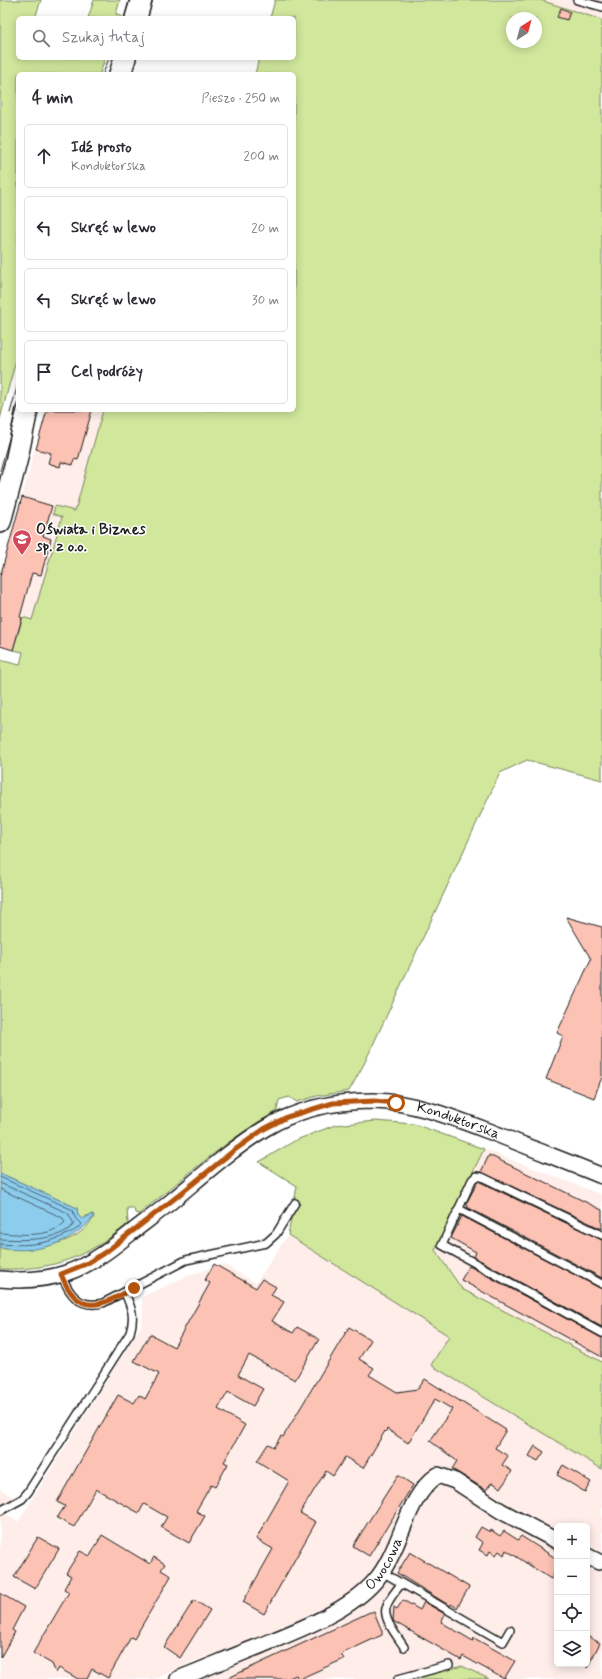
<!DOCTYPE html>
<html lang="pl">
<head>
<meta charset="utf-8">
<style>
  :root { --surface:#fff; --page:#f7f7f7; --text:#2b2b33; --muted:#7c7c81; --line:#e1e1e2 }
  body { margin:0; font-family:Mynerve,sans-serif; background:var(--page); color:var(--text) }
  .controls { position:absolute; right:12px; bottom:12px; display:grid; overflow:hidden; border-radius:6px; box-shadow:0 2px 10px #0003 }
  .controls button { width:36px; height:36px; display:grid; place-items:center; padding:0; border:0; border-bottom:1px solid var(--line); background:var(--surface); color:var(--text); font:20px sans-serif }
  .compass { position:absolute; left:506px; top:12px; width:36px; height:36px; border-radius:50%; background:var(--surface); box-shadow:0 2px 10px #0003; rotate:36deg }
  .stop { position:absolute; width:12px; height:12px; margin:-9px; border:3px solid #b45309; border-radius:50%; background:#fff }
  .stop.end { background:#b45309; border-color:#fff; box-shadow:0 1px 4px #0008 }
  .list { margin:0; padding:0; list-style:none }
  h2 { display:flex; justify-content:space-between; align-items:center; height:52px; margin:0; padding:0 16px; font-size:17px }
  h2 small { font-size:13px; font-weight:400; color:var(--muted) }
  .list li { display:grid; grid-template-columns:26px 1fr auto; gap:12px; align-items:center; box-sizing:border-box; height:64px; margin:0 8px 8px; padding:0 8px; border:1px solid var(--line); border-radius:6px }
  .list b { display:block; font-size:15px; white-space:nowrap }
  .list p { margin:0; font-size:13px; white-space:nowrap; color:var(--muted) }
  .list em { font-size:13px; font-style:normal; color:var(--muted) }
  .icon { flex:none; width:22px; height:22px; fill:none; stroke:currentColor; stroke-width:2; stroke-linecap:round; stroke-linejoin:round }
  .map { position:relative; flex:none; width:602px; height:1679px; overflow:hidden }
  .search { position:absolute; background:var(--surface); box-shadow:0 2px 10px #0003; left:16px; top:16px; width:280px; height:44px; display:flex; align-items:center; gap:10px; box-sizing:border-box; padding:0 14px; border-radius:6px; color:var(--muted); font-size:15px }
  .panel { position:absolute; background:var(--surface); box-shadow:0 2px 10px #0003; left:16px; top:72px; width:280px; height:340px; border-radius:6px }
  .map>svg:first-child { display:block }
  .built { fill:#feede8; fill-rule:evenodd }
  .green { fill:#d0e79c; stroke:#76825c; fill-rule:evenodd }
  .water { fill:#8ccced; stroke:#5f8699 }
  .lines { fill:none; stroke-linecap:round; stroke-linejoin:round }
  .shore { stroke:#496270; stroke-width:1 }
  .building { fill:#fcc2b4; stroke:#1c1c1c }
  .service-casing { stroke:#1c1c1c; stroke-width:10 }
  .minor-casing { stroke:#1c1c1c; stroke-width:18 }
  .secondary-casing { stroke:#1c1c1c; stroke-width:24 }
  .service { stroke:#fff; stroke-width:7 }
  .minor { stroke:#fff; stroke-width:15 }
  .secondary { stroke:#fff; stroke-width:21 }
  .tram { stroke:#1c1c1c; stroke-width:1 }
  .route { stroke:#b45309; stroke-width:5 }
  .labels { text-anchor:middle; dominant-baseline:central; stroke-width:3; stroke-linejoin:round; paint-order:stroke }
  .poi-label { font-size:15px; font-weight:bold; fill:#1c1c1c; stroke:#fff; text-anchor:start }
  .street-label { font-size:15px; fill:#1c1c1c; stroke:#fff }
</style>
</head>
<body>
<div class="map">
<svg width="602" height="1679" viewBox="0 0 602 1679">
  <rect width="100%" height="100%" fill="#fff"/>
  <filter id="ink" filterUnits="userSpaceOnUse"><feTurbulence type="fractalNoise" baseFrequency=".025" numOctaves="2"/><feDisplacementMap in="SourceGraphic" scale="8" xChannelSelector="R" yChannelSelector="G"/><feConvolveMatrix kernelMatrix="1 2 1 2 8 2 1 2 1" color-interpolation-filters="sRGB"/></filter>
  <g filter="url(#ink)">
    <path class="built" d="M 540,0 L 602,0 L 602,20 L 587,16 Z
      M 46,410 L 103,410 L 75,511 L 55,506 L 62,516 L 32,620 L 0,611 L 0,575 Z
      M 484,1149 L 602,1195 L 602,1362 L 462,1289 L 435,1250 Z
      M 288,1235 L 450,1336 L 431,1365 L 602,1469 L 602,1679 L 489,1679 L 462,1666 L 414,1679 L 165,1679 L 214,1652 L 155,1679 L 0,1679 L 0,1489 L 15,1499 L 6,1514 L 18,1522 L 141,1326 L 143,1314 L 142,1297 L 187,1276 L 223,1264 L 256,1283 ZM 557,1526 L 587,1526 L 587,1664 L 557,1664 Z"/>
    <path class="green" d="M 0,0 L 41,0 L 35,18 L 18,18 L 18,58 L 105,58 L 100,74 L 18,74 L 18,353 L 0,419 Z
      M 94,0 L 120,0 L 116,14 L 122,16 L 122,18 L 88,18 Z
      M 275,0 L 540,0 L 602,20 L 602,780 L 527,760 L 500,773 L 364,1064 L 349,1091 L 317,1096 L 297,1102 L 289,1097 L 279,1100 L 277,1111 C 227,1139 184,1178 139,1214 L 135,1213 L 134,1208 L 127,1208 L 128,1224 C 87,1257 53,1271 0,1269 L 0,1248 L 8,1249 C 40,1246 75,1248 94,1217 L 93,1214 L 86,1216 L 82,1219 L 78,1215 L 77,1208 L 0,1173 L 0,660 L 20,665 L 23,652 L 13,650 L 23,617 L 32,620 L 62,517 L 53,514 L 55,506 L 75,511 L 103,410 L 294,410 L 294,74 L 255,74 L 259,58 L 294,58 L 294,18 L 270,18 ZM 512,18 L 536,18 L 536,42 L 512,42 Z
      M 375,1121 L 414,1124 L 484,1149 L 435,1250 L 462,1289 L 602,1362 L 602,1469 L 431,1365 L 449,1336 L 288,1235 L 297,1186 L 259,1162 L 296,1140 L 335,1125 Z
      M 462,1666 L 489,1679 L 414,1679 Z"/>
    <path class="water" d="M 0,1173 L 77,1208 L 78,1215 L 82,1219 L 93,1214 L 93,1218 C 68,1245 37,1254 0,1248 Z"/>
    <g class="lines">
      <path class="shore" d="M 0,1177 L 73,1210 L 75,1218 L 81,1224 C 79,1228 74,1231 69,1233 C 47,1245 25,1246 0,1244
        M 0,1183 L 68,1213 L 74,1224 C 60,1242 20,1240 0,1239
        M 0,1189 L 63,1218 L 65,1222 C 50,1239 19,1234 0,1233"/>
    </g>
    <path class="building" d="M 561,8 L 570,12 L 567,20 L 557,17 Z
      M 47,410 L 92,410 L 78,460 L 74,459 L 73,465 L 61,462 L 60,467 L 48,463 L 51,453 L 36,449 Z
      M 22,497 L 52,506 L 43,536 L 51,539 L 41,575 L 32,573 L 20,617 L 22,618 L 13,650 L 0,646 L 0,577 Z
      M 566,917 L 602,927 L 602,1077 L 594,1098 L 546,1079 L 563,1036 L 557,1033 L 591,959 Z
      M 489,1155 L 602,1210 L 602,1229 L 481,1172 Z
      M 478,1181 L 602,1240 L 602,1278 L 467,1207 L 468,1205 L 466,1204 Z
      M 462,1216 L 602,1289 L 602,1327 L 474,1257 L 476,1252 L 451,1238 Z
      M 214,1264 L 256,1288 L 262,1279 L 276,1287 L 271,1295 L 284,1302 L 272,1321 L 293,1333 L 297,1327 L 319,1339 L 295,1380 L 249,1355 L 238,1375 L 263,1389 L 253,1406 L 228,1392 L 218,1409 L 245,1425 L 224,1462 L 228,1464 L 215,1487 L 211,1485 L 196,1511 L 205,1516 L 189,1543 L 161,1527 L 167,1517 L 144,1504 L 139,1513 L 96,1489 L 74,1527 L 57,1518 L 65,1506 L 57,1502 L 118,1395 L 134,1403 L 139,1395 L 145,1399 L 159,1374 L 134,1361 L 150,1334 L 174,1347 L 210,1283 L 205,1280 Z
      M 469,1266 L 602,1338 L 602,1357 L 461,1280 Z
      M 349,1327 L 371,1340 L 359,1359 L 374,1368 L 369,1375 L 397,1392 L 418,1389 L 425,1379 L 506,1430 L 495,1448 L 508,1456 L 502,1465 L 512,1471 L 501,1488 L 492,1482 L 486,1490 L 452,1469 L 457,1461 L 430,1441 L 452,1409 L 435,1399 L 408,1443 L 387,1429 L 386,1432 L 385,1431 L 363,1468 L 345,1457 L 333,1476 L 326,1471 L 300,1513 L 316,1522 L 264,1614 L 243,1602 L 273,1549 L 256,1539 L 289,1481 L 257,1461 L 268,1444 L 274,1447 L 281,1436 L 283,1437 Z
      M 535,1446 L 544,1452 L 538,1461 L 529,1456 Z
      M 563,1465 L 591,1482 L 585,1492 L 557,1475 Z
      M 398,1475 L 413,1485 L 369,1556 L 353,1546 Z
      M 481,1527 L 490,1532 L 491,1530 L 500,1536 L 504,1531 L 518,1540 L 521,1536 L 557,1559 L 557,1569 L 551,1579 L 506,1550 L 504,1555 L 499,1551 L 496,1555 L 490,1551 L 488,1555 L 479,1550 L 483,1543 L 475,1537 Z
      M 102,1535 L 150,1564 L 154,1557 L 165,1564 L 161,1570 L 171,1576 L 134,1639 L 131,1637 L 108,1678 L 92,1669 L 87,1679 L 78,1679 L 59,1668 L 56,1673 L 52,1664 L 33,1653 L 69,1592 L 64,1589 L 71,1576 L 66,1573 L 80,1551 L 90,1556 Z
      M 38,1537 L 59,1549 L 35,1589 L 14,1577 Z
      M 410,1552 L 469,1587 L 457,1608 L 451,1604 L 450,1606 L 397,1573 Z
      M 0,1593 L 24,1607 L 12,1630 L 15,1632 L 0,1658 Z
      M 194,1600 L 210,1610 L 180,1658 L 164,1647 Z
      M 403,1600 L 420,1610 L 424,1602 L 445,1614 L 441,1622 L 473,1641 L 474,1638 L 515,1661 L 504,1679 L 463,1656 L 461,1660 L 393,1621 L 394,1607 L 397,1609 Z
      M 370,1612 L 374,1612 L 382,1631 L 382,1635 L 341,1654 L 344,1659 L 308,1675 L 300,1679 L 298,1679 L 296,1675 L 287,1679 L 226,1679 Z
      M 587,1636 L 600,1643 L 587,1668 Z"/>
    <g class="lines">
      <defs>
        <path id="service" d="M 577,0 L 602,7
          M 459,1209 L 602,1284
          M 602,1235 L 482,1177 L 476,1176 L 472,1180 L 442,1245 L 602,1333
          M 61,1274 C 69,1294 79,1309 103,1303 L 186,1260 L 266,1243 L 276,1234 L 295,1203
          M 0,1511 L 22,1499 L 28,1492 L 130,1333 C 135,1316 132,1309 125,1293
          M 382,1572 L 503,1642 L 510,1630
          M 401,1584 C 396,1591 388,1599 386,1608 C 383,1620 398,1637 404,1647
          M 398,1679 L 449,1665"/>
        <g id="minor">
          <path id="s1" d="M 0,1279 C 22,1281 45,1280 66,1273 C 91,1265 112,1248 132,1232 C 146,1221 160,1211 174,1199 C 203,1175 232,1149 264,1129 C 297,1109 335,1101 373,1101 C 417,1102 459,1120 499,1135 C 533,1149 568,1162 602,1176"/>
          <path d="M 587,1556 L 599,1562"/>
          <path id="s2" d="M 178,1679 C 206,1668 234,1656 262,1645 C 299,1630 349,1611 375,1581 C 402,1550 405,1497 438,1475 L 455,1481 L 501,1511 L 557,1541"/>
        </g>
        <path id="secondary" d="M 136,18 L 141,0
          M 120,74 L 125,58
          M 0,522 L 16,462 L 27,410"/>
      </defs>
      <use href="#service" class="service-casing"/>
      <use href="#minor" class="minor-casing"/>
      <use href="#secondary" class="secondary-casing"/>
      <use href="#service" class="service"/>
      <use href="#minor" class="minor"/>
      <use href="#secondary" class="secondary"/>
      <path class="tram" d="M 124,18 L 130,0
        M 103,74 L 109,58
        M 10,413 L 18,384
        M 0,471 L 18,406"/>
    </g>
  </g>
  <g class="lines" filter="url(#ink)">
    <path class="route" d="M 134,1288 C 101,1306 78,1318 61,1274 L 86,1264 L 107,1251 L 174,1199 L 232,1152 L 264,1129 L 287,1117 L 333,1103 L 374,1101 L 396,1103"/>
  </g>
  <defs>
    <symbol id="university-pin" viewBox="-11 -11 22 30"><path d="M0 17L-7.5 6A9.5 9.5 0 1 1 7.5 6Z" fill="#d1495b" stroke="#fff"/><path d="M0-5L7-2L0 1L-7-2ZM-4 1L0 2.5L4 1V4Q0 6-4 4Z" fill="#fff"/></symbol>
  </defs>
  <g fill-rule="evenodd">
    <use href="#university-pin" x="11" y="528" width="22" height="30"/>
  </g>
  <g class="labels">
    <g class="poi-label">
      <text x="36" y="530">Oświata i Biznes<tspan x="36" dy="17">sp. z o.o.</tspan></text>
    </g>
    <g class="street-label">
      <text stroke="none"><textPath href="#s1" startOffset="514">Konduktorska</textPath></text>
      <text stroke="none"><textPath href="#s2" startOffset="241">Owocowa</textPath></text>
    </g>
  </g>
</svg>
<div class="controls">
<button>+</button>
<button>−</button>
<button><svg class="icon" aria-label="locate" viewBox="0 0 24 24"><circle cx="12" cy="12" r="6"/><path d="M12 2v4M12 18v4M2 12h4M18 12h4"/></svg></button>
<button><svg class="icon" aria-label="layers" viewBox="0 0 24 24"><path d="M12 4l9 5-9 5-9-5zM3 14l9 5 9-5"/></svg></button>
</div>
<svg class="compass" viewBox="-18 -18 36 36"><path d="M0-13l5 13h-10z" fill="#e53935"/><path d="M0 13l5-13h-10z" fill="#7c7c81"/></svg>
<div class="stop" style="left:396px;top:1103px"></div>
<div class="stop end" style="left:134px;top:1288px"></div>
<div class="search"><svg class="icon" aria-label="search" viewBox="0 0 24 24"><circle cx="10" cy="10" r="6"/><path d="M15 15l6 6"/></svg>Szukaj tutaj</div>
<section class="panel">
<h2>4 min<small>Pieszo · 250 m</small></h2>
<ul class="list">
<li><svg class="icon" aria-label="ahead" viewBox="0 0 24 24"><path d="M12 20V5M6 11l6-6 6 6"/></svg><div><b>Idź prosto</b><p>Konduktorska</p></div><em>200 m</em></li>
<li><svg class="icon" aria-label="left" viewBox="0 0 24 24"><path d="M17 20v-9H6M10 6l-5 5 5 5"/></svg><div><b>Skręć w lewo</b></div><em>20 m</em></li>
<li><svg class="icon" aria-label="left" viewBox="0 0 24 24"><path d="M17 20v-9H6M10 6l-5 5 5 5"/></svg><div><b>Skręć w lewo</b></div><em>30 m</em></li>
<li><svg class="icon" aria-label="arrive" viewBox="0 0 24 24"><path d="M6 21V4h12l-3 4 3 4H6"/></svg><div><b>Cel podróży</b></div></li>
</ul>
</section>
</div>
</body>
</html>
